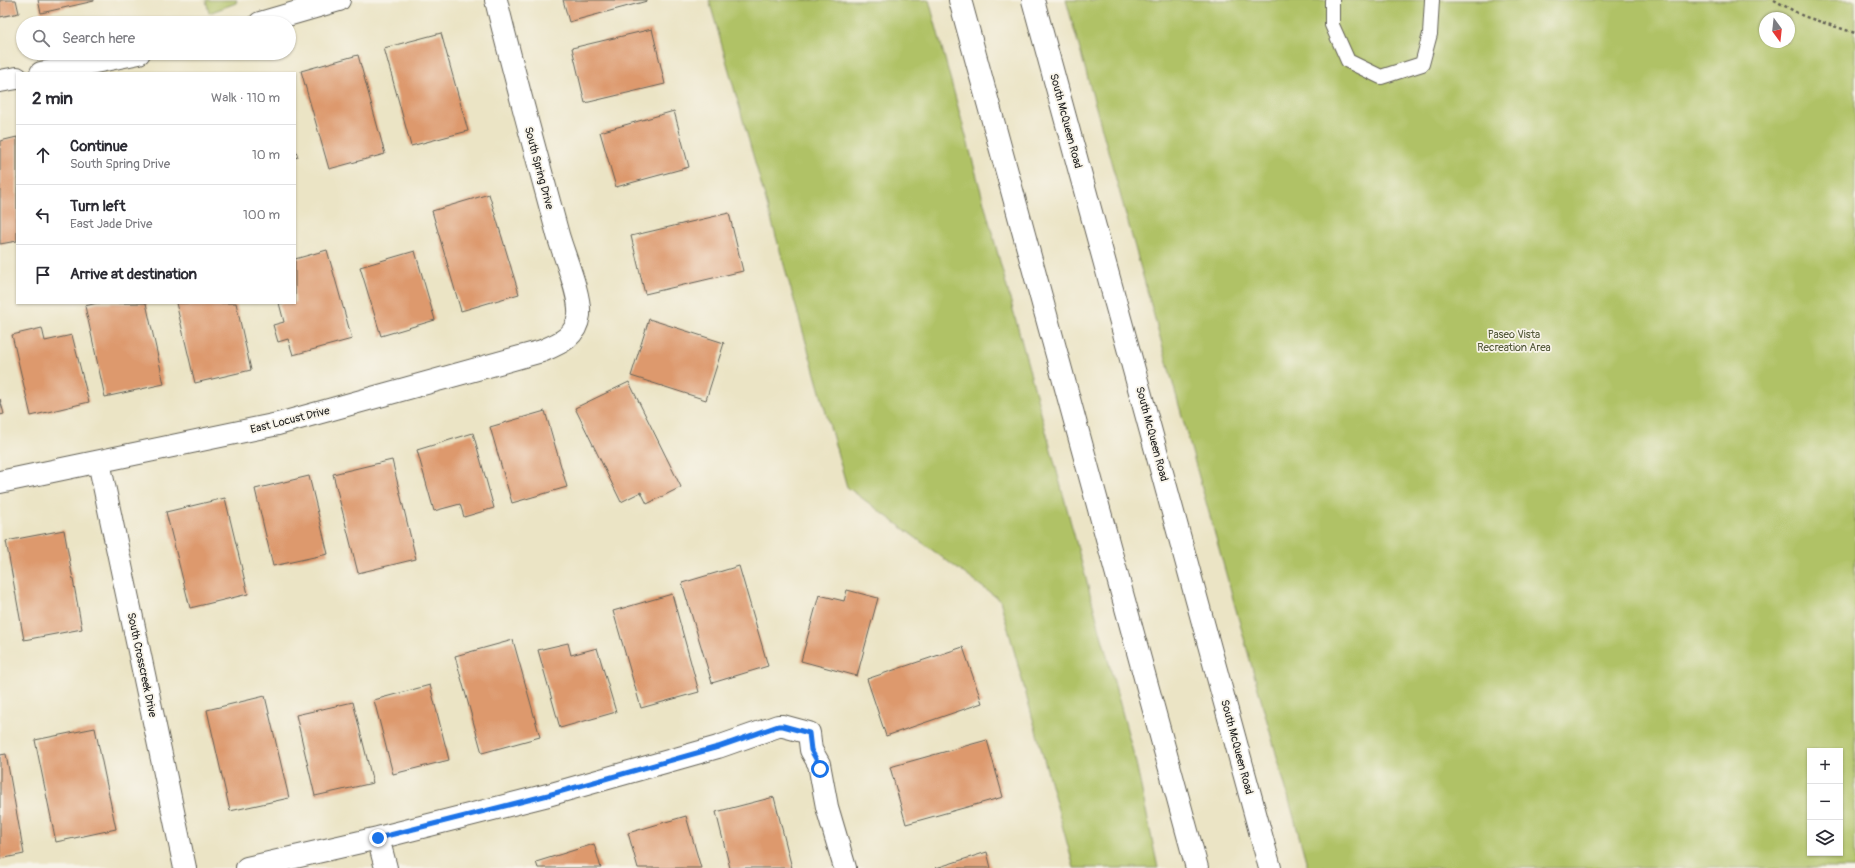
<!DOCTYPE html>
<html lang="en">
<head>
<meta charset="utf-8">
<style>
  :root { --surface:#fff; --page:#f2f2f3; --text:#2b2b33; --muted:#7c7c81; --line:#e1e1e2 }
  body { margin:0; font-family:Pangolin,sans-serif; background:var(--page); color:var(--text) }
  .controls { position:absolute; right:12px; bottom:12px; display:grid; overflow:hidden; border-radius:0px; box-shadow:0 1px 3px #0004 }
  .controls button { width:36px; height:36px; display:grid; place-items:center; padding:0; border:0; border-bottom:1px solid var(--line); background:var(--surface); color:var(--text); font:20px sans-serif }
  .compass { position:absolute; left:1759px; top:12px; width:36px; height:36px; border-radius:50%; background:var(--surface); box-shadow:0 1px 3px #0004; rotate:165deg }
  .stop { position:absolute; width:12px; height:12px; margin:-9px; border:3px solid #1a73e8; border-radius:50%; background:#fff }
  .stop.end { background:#1a73e8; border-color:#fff; box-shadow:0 1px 4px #0008 }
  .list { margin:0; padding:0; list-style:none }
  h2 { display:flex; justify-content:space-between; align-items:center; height:52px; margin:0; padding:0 16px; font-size:17px }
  h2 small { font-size:13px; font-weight:400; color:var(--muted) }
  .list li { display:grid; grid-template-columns:26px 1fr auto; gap:12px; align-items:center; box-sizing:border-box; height:60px; padding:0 16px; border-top:1px solid var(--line) }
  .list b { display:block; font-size:15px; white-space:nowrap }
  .list p { margin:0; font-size:13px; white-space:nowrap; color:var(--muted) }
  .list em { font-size:13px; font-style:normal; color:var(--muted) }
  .icon { flex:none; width:22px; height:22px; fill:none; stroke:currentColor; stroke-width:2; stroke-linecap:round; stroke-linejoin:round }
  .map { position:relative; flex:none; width:1855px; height:868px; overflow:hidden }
  .search { position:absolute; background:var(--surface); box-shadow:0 1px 3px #0004; left:16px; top:16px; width:280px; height:44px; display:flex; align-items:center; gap:10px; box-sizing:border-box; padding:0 14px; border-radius:22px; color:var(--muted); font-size:15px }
  .panel { position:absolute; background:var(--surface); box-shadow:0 1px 3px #0004; left:16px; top:72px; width:280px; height:232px; border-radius:0px }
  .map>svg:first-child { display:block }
  .green { fill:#b0c266; stroke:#666f41; fill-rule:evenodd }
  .building { fill:#dd996d }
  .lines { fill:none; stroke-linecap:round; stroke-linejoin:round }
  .service-casing { stroke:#646257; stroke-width:16 }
  .minor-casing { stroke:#646257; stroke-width:24 }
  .secondary-casing { stroke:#646257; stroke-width:24 }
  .path { stroke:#646257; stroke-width:2.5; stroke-dasharray:3 3; stroke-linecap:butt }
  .service { stroke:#fff; stroke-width:14 }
  .minor { stroke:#fff; stroke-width:22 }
  .secondary { stroke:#fff; stroke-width:22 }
  .route { stroke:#1a73e8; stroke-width:5 }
  .labels { text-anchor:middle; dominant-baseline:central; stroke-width:3.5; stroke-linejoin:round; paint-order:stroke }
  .street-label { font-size:11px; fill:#1c1c1c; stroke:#f7f3e8 }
  .park-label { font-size:11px; fill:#505636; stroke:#f7f3e8 }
</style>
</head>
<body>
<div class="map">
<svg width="1855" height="868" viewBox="0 0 1855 868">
  <rect width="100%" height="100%" fill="#f7f3e8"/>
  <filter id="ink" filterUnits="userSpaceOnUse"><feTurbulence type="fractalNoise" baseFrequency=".025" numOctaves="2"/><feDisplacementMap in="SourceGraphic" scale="8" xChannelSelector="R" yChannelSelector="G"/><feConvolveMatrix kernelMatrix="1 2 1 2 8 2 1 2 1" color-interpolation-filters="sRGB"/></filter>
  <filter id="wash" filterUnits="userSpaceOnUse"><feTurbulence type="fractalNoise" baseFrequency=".012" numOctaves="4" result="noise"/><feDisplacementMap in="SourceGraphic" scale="16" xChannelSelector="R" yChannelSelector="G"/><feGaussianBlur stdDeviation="0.9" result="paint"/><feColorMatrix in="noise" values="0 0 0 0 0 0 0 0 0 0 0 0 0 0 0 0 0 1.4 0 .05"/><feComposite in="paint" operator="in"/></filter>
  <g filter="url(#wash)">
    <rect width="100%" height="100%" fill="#ebe4c5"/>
    <path class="green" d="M 206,0 L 237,0 L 236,3 L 209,13 Z
      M 709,0 L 929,0 L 1136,763 L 1158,868 L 1074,868 L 1000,600 L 847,487 Z
      M 1066,0 L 1855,0 L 1855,868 L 1308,868 ZM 1765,18 L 1789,18 L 1789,42 L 1765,42 ZM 1810,751 L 1840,751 L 1840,853 L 1810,853 Z"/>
    <g id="blocks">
      <path class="building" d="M 0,0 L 16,0 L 19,13 L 0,17 Z
        M 38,0 L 94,0 L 94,1 L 41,13 Z
        M 563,0 L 647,0 L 647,1 L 569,22 Z
        M 652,29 L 665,84 L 585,103 L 572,48 Z
        M 441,33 L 468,131 L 411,146 L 384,48 Z
        M 358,55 L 385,154 L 329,169 L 301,71 Z
        M 674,111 L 689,167 L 616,187 L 600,132 Z
        M 17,137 L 17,241 L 0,244 L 0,141 Z
        M 295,148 L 298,157 L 295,158 Z
        M 489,194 L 519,294 L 461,311 L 432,211 Z
        M 729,213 L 743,271 L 645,294 L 631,236 Z
        M 327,250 L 352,339 L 293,355 L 288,339 L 278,342 L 273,325 L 284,322 L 279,303 L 295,303 L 295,259 Z
        M 415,251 L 435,320 L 381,336 L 360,267 Z
        M 97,303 L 146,303 L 164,384 L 105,397 L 85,306 Z
        M 176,303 L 236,303 L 251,370 L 195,383 Z
        M 649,319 L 724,343 L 706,400 L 631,376 Z
        M 42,328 L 45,341 L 72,335 L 89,402 L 31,416 L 12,335 Z
        M 629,382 L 681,487 L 647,504 L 641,492 L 621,502 L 575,408 Z
        M 0,399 L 4,414 L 0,415 Z
        M 545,411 L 567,487 L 512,503 L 490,427 Z
        M 473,433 L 494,508 L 464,517 L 460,504 L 434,511 L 417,450 Z
        M 392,460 L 416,559 L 358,573 L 333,474 Z
        M 309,476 L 328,554 L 273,566 L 255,489 Z
        M 225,498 L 248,594 L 190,608 L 166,512 Z
        M 64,530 L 82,629 L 24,640 L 6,541 Z
        M 739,566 L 768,666 L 712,683 L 682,583 Z
        M 847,590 L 878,598 L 857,676 L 801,661 L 819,595 L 844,601 Z
        M 672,594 L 699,692 L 641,708 L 613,611 Z
        M 513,640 L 540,737 L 482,753 L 455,656 Z
        M 568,643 L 571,655 L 597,648 L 616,712 L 560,728 L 538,650 Z
        M 963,647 L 982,703 L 886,736 L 867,679 Z
        M 430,685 L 449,760 L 393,774 L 374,700 Z
        M 265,696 L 289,798 L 230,811 L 207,710 Z
        M 353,702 L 373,783 L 315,796 L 296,715 Z
        M 95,728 L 116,829 L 56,842 L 35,740 Z
        M 987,740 L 1003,797 L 906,824 L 890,767 Z
        M 6,754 L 24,854 L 0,859 L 0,755 Z
        M 774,797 L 792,868 L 730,868 L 716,812 Z
        M 686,816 L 701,868 L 638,868 L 628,833 Z
        M 594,844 L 601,868 L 538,868 L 536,862 Z
        M 987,852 L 991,868 L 936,868 Z"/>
    </g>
  </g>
  <g filter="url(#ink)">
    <use href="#blocks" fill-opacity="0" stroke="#646257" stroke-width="1"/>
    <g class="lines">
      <defs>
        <path id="service" d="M 1332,0 L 1332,25 L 1348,61 L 1381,77 L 1422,64 L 1430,34 L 1432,0"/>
        <path id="minor" d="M 260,23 L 339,0
          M 41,73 L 139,53
          M 0,81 L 17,78
          M 99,462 L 185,868
          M 0,482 L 278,424 L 542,351 C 561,343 576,337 579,315 C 581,295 564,256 558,235 C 537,157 515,79 496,0
          M 378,838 L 386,868
          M 247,868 L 378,838 L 548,795 L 718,747 L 778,726 L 783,726 L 809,733 L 811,750 L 819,764 L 827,807 L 845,868"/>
        <path id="secondary" d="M 960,0 L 1197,868
          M 1033,0 L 1270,868"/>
      </defs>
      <use href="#service" class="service-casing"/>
      <use href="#minor" class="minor-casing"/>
      <use href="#secondary" class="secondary-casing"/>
      <path class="path" d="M 1774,0 L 1803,16 L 1855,33"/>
      <use href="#service" class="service"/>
      <use href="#minor" class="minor"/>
      <use href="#secondary" class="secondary"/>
    </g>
  </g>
  <g class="lines" filter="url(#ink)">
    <path class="route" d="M 378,838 L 548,795 L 718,747 L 778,726 L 783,726 L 809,733 L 811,750 L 816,759 L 820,769"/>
  </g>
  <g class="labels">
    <g class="street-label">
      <text transform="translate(1066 121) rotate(75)">South McQueen Road</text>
      <text transform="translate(539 168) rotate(75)">South Spring Drive</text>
      <text transform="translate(290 420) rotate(-14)">East Locust Drive</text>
      <text transform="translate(1152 434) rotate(75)">South McQueen Road</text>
      <text transform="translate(142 665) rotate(78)">South Crosscreek Drive</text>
      <text transform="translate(1237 747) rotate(75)">South McQueen Road</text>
    </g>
    <g class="park-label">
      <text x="1514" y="334">Paseo Vista<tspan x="1514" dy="13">Recreation Area</tspan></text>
    </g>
  </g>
</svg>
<div class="controls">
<button>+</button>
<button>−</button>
<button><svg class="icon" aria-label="layers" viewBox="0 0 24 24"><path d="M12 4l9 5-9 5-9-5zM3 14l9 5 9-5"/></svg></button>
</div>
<svg class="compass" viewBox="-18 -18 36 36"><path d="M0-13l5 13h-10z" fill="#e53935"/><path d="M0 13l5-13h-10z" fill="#7c7c81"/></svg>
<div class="stop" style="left:820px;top:769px"></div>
<div class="stop end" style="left:378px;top:838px"></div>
<div class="search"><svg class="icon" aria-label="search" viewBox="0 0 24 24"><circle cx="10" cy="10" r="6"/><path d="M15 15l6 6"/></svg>Search here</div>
<section class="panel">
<h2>2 min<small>Walk · 110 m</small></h2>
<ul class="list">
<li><svg class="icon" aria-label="ahead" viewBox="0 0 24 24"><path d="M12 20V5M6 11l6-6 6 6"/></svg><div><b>Continue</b><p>South Spring Drive</p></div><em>10 m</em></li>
<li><svg class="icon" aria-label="left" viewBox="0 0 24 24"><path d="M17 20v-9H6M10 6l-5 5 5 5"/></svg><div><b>Turn left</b><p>East Jade Drive</p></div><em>100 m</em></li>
<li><svg class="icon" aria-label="arrive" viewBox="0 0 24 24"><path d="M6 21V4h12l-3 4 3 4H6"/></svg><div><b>Arrive at destination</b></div></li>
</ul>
</section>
</div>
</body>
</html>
